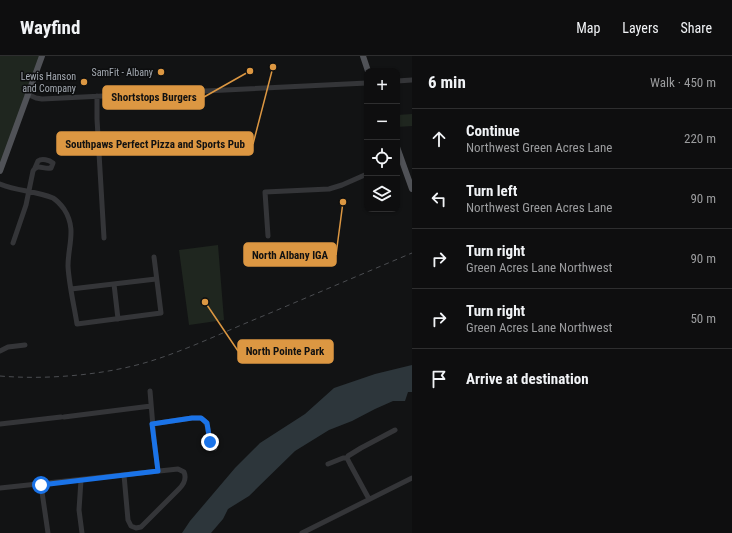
<!DOCTYPE html>
<html lang="en">
<head>
<meta charset="utf-8">
<style>
  :root { --surface:#0e0e0f; --page:#1c1c1d; --text:#f1f3f6; --muted:#9b9c9e; --line:#2e2e2f }
  body { margin:0; font-family:"Roboto Condensed",sans-serif; background:var(--page); color:var(--text) }
  .controls { position:absolute; right:12px; top:12px; display:grid; overflow:hidden; border-radius:8px; box-shadow:0 1px 3px #0004 }
  .controls button { width:36px; height:36px; display:grid; place-items:center; padding:0; border:0; border-bottom:1px solid var(--line); background:var(--surface); color:var(--text); font:20px sans-serif }
  .stop { position:absolute; width:12px; height:12px; margin:-9px; border:3px solid #1a73e8; border-radius:50%; background:#fff }
  .stop.end { background:#1a73e8; border-color:#fff; box-shadow:0 1px 4px #0008 }
  .list { margin:0; padding:0; list-style:none }
  h2 { display:flex; justify-content:space-between; align-items:center; height:52px; margin:0; padding:0 16px; font-size:17px }
  h2 small { font-size:13px; font-weight:400; color:var(--muted) }
  .list li { display:grid; grid-template-columns:26px 1fr auto; gap:12px; align-items:center; box-sizing:border-box; height:60px; padding:0 16px; border-top:1px solid var(--line) }
  .list b { display:block; font-size:15px; white-space:nowrap }
  .list p { margin:0; font-size:13px; white-space:nowrap; color:var(--muted) }
  .list em { font-size:13px; font-style:normal; color:var(--muted) }
  .icon { flex:none; width:22px; height:22px; fill:none; stroke:currentColor; stroke-width:2; stroke-linecap:round; stroke-linejoin:round }
  .map { position:relative; flex:none; width:412px; height:477px; overflow:hidden }
  header { display:flex; align-items:center; gap:24px; box-sizing:border-box; height:56px; padding:0 20px; background:var(--surface); border-bottom:1px solid var(--line) }
  header strong { font-size:19px }
  nav { display:flex; gap:22px; margin-inline-start:auto; font-size:14px }
  main { display:flex }
  aside { flex:1; background:var(--surface) }
  .map>svg:first-child { display:block }
  .green { fill:#1f261f }
  .water { fill:#2d363b }
  .lines { fill:none; stroke-linecap:round; stroke-linejoin:round }
  .minor { stroke:#343538; stroke-width:5 }
  .major { stroke:#505257; stroke-width:6 }
  .rail { stroke:#4b4d51; stroke-width:1; stroke-dasharray:5 4; stroke-linecap:butt }
  .route { stroke:#1a73e8; stroke-width:5 }
  .poi-dot { fill:#dc9742; stroke:#0d0e0f; stroke-width:1.5 }
  .labels { text-anchor:middle; dominant-baseline:central; stroke-width:3; stroke-linejoin:round; paint-order:stroke }
  .poi-label { font-size:10px; fill:#a5abb3; stroke:#0d0e0f; text-anchor:end }
  .leader { fill:none; stroke:#dc9742; stroke-width:1.5 }
  .callout-dot { fill:#dc9742; stroke:#0d0e0f; stroke-width:1.5 }
  .callout { fill:#dc9742; stroke:#dc9742; stroke-width:1.5 }
  .callout-label { font-size:11px; text-anchor:middle; font-weight:bold; fill:#111 }
</style>
</head>
<body>
<header>
<strong>Wayfind</strong>
<nav><a>Map</a><a>Layers</a><a>Share</a></nav>
</header>
<main>
<div class="map">
<svg width="412" height="477" viewBox="0 0 412 477">
  <rect width="100%" height="100%" fill="#121314"/>
  <path class="green" d="M 0,0 L 42,0 L 0,115 Z
    M 412,58 L 412,70 L 397,71 L 397,59 Z
    M 218,189 L 224,264 L 189,269 L 179,194 Z"/>
  <path class="water" d="M 412,309 L 412,336 L 408,336 L 405,345 L 393,345 L 375,353 L 352,365 L 329,374 L 295,395 L 249,440 L 228,453 L 223,463 L 211,477 L 182,477 L 190,465 L 235,412 L 260,387 L 305,358 L 334,332 L 375,318 Z"/>
  <g class="lines">
    <path class="minor" d="M 397,25 L 412,24
      M 27,38 L 36,42 L 42,43 L 367,27
      M 97,40 L 97,63 L 104,182
      M 0,128 C 17,135 36,135 53,142 C 58,145 61,149 64,153 C 77,173 68,189 68,210 C 69,229 74,249 77,268 L 161,257 L 154,201
      M 268,180 L 265,136 L 329,133 L 342,129 L 367,118
      M 13,187 L 26,149 L 33,115 C 37,107 44,114 51,112 L 53,107 C 49,104 42,102 38,105 L 35,112
      M 114,228 L 118,263
      M 71,233 L 156,223
      M 0,295 L 8,291 L 25,289
      M 150,335 L 154,383 L 158,415
      M 64,361 L 151,350
      M 0,368 L 61,361
      M 152,368 L 192,362 L 201,362 C 212,368 205,383 215,392
      M 328,408 L 343,402 L 347,402
      M 81,424 L 79,454 L 82,477
      M 41,429 L 48,477
      M 0,432 L 178,413 L 184,416 C 187,423 184,428 179,433 L 141,471 L 136,472 L 131,470 L 128,464 L 124,419
      M 369,443 L 350,408 L 347,402 L 348,400 L 361,392 L 395,374
      M 302,477 L 412,422"/>
    <path class="major" d="M 363,0 L 368,15
      M 397,91 L 412,133
      M 0,115 L 42,0"/>
    <path class="rail" d="M 0,320 C 47,324 106,319 151,305 C 189,293 226,275 263,260 C 313,239 362,218 412,197"/>
  </g>
  <g class="lines">
    <path class="route" d="M 41,429 L 158,415 L 152,368 L 192,362 L 201,362 L 207,367 L 210,386"/>
  </g>
  <g class="poi-dot">
    <circle cx="161" cy="16" r="4"/>
    <circle cx="84" cy="26" r="4"/>
  </g>
  <g class="labels">
    <g class="poi-label">
      <text x="153" y="16">SamFit - Albany</text>
      <text x="76" y="20">Lewis Hanson<tspan x="76" dy="12">and Company</tspan></text>
    </g>
  </g>
  <path class="leader" d="M250 15L204 41M273 11L253 88M343 146L336 199M205 246L238 295"/>
  <g class="callout-dot">
    <circle cx="250" cy="15" r="4"/>
    <circle cx="273" cy="11" r="4"/>
    <circle cx="343" cy="146" r="4"/>
    <circle cx="205" cy="246" r="4"/>
  </g>
  <g class="callout">
    <rect x="103" y="30" width="101" height="23" rx="4"/>
    <rect x="57" y="76" width="196" height="23" rx="4"/>
    <rect x="244" y="187" width="92" height="23" rx="4"/>
    <rect x="238" y="284" width="95" height="23" rx="4"/>
  </g>
  <g class="callout-label">
    <text x="154" y="45">Shortstops Burgers</text>
    <text x="155" y="92">Southpaws Perfect Pizza and Sports Pub</text>
    <text x="290" y="203">North Albany IGA</text>
    <text x="285" y="299">North Pointe Park</text>
  </g>
</svg>
<div class="controls">
<button>+</button>
<button>−</button>
<button><svg class="icon" aria-label="locate" viewBox="0 0 24 24"><circle cx="12" cy="12" r="6"/><path d="M12 2v4M12 18v4M2 12h4M18 12h4"/></svg></button>
<button><svg class="icon" aria-label="layers" viewBox="0 0 24 24"><path d="M12 4l9 5-9 5-9-5zM3 14l9 5 9-5"/></svg></button>
</div>
<div class="stop" style="left:41px;top:429px"></div>
<div class="stop end" style="left:210px;top:386px"></div>
</div>
<aside>
<h2>6 min<small>Walk · 450 m</small></h2>
<ul class="list">
<li><svg class="icon" aria-label="ahead" viewBox="0 0 24 24"><path d="M12 20V5M6 11l6-6 6 6"/></svg><div><b>Continue</b><p>Northwest Green Acres Lane</p></div><em>220 m</em></li>
<li><svg class="icon" aria-label="left" viewBox="0 0 24 24"><path d="M17 20v-9H6M10 6l-5 5 5 5"/></svg><div><b>Turn left</b><p>Northwest Green Acres Lane</p></div><em>90 m</em></li>
<li><svg class="icon" aria-label="right" viewBox="0 0 24 24"><path d="M7 20v-9h11M14 6l5 5-5 5"/></svg><div><b>Turn right</b><p>Green Acres Lane Northwest</p></div><em>90 m</em></li>
<li><svg class="icon" aria-label="right" viewBox="0 0 24 24"><path d="M7 20v-9h11M14 6l5 5-5 5"/></svg><div><b>Turn right</b><p>Green Acres Lane Northwest</p></div><em>50 m</em></li>
<li><svg class="icon" aria-label="arrive" viewBox="0 0 24 24"><path d="M6 21V4h12l-3 4 3 4H6"/></svg><div><b>Arrive at destination</b></div></li>
</ul>
</aside>
</main>
</body>
</html>
